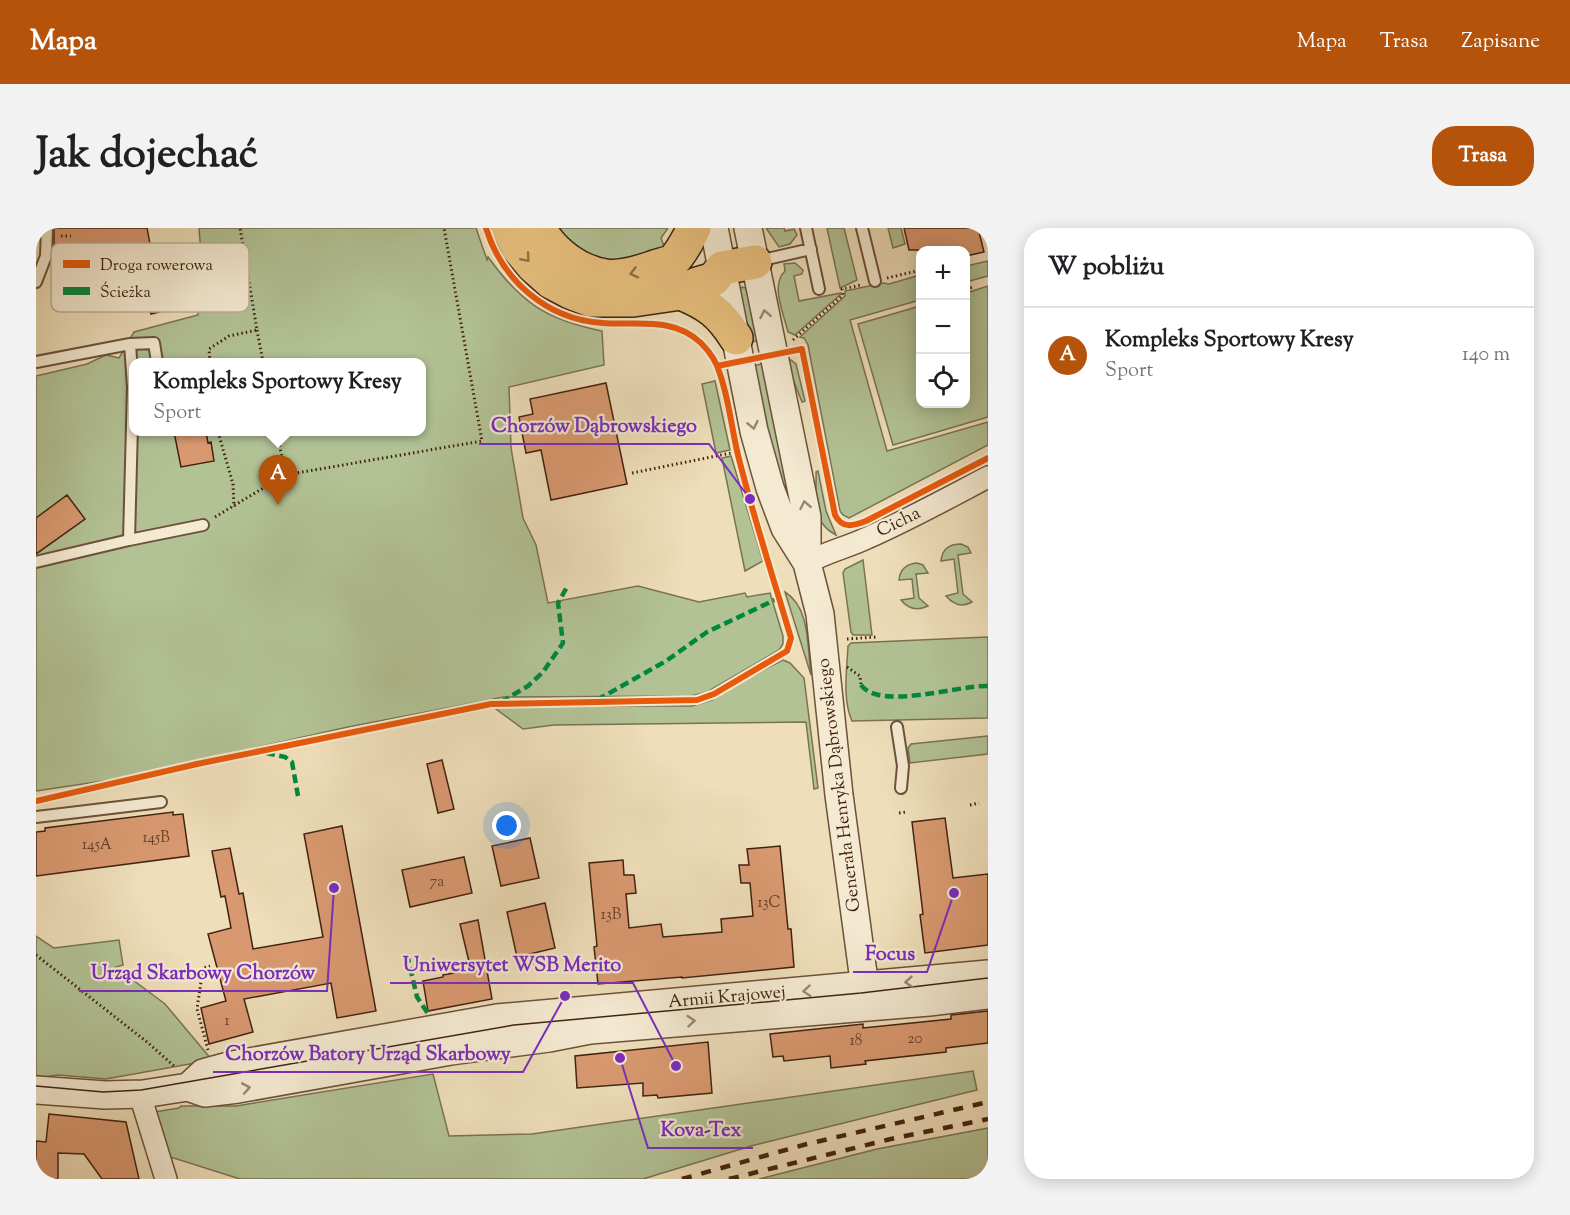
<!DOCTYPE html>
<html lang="pl">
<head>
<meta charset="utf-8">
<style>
  :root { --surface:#fff; --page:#f2f2f2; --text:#202124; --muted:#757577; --line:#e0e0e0; --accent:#b45309 }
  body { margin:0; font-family:"Sorts Mill Goudy",serif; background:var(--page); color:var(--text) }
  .controls { position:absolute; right:18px; top:18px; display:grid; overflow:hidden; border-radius:12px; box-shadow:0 3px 15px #0003 }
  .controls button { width:54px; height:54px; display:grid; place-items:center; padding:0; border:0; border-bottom:2px solid var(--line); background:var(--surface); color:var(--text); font:30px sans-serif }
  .you { position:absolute; left:471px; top:598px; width:21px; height:21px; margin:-15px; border:4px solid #fff; border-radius:50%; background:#1a73e8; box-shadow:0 0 0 9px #1a73e833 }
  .badge { display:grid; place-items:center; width:39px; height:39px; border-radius:50%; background:var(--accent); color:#fff; font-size:20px; font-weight:700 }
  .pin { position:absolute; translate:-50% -50px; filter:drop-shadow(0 2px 3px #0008) }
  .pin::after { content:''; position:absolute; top:32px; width:21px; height:18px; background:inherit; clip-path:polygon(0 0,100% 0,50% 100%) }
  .popup { position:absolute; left:93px; top:130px; width:297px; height:78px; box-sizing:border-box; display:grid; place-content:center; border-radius:12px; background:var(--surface); filter:drop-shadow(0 2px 4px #0005); font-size:20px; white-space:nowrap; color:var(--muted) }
  .popup b { font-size:22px; color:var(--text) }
  .popup::after { content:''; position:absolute; left:50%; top:100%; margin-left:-12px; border:12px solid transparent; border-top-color:var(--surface) }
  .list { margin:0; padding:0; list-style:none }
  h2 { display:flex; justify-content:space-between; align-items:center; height:78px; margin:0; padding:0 24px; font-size:26px }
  h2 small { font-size:20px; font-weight:400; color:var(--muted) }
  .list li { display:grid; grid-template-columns:39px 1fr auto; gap:18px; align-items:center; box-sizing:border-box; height:96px; padding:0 24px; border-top:2px solid var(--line) }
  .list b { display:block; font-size:22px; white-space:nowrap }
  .list p { margin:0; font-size:20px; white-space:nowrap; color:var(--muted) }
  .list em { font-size:20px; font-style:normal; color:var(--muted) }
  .icon { flex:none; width:33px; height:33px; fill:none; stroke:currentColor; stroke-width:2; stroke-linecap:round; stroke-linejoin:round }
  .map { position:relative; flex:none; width:952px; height:951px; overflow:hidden; border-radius:24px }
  header { display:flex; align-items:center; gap:36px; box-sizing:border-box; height:84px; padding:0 30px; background:var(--accent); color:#fff }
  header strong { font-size:28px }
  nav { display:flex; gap:33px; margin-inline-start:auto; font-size:21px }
  .intro { display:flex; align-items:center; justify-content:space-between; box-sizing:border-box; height:144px; padding:0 36px }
  h1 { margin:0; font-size:42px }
  .button { padding:15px 27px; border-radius:24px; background:var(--accent); color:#fff; font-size:21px; font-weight:700 }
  main { display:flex; gap:36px; padding:0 36px }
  aside { flex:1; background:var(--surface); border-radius:24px; box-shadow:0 3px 15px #0003 }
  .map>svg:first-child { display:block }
  .green { fill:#b2c295; stroke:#7a7253; stroke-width:1.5; fill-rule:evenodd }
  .building { fill:#d99970; stroke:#412211; stroke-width:1.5 }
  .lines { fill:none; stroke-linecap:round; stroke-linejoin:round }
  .service-casing { stroke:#6c513b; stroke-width:14 }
  .minor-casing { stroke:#6c513b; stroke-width:24 }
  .tertiary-casing { stroke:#6c513b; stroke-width:30 }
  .primary-casing { stroke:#412211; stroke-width:36 }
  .path { stroke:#412211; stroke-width:3; stroke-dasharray:1.5 3; stroke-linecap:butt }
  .service { stroke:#f4ead2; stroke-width:10 }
  .minor { stroke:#f4ead2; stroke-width:21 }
  .tertiary { stroke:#f4ead2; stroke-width:27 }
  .primary { stroke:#e7bf7c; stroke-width:33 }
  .tram { stroke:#412211; stroke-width:1.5 }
  .rail { stroke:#412211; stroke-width:4.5; stroke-dasharray:10 10; stroke-linecap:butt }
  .quiet { stroke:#00873e; stroke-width:4.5; stroke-dasharray:9 4.5; stroke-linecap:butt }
  .cycleway-casing { stroke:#f4ead2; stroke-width:10 }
  .cycleway { stroke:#e8590c; stroke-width:6 }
  .oneway { stroke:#947046 }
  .oneway2 { stroke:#9a8672 }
  .labels { text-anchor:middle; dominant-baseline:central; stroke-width:4.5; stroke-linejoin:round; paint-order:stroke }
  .number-label { font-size:15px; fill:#674029 }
  .street-label { font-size:18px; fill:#412211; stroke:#f4ead2 }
  .key { fill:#f4ead2; stroke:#beae98; stroke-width:1.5 }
  .key-label { font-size:16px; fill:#412211 }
  .leader { fill:none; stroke:#7b2cbf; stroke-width:2 }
  .callout-dot { fill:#7b2cbf; stroke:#f4ead2; stroke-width:2 }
  .callout-label { font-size:20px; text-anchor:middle; font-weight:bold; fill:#7b2cbf; stroke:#f4ead2; stroke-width:4.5; stroke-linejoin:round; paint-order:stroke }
</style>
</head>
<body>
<header>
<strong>Mapa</strong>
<nav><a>Mapa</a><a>Trasa</a><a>Zapisane</a></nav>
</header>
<div class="intro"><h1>Jak dojechać</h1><a class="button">Trasa</a></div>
<main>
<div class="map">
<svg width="952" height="951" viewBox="0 0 952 951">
  <rect width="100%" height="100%" fill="#eedeb9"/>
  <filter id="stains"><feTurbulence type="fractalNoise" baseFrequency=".00333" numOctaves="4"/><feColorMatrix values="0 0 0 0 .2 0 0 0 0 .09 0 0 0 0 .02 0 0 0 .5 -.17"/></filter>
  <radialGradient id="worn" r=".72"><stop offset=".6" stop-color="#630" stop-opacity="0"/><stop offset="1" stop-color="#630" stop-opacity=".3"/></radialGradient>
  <path class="green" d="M 163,0 L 440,0 L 451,32 L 452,29 C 485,75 511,92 566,103 L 568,137 L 473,159 L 475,220 L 487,290 L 500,317 L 512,375 L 602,358 L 663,374 L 709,365 L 711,369 L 734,365 L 747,408 L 747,416 L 743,422 L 671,464 L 655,468 L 468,469 L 312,499 L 80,551 L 0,563 L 0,148 L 51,136 L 70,127 L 83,130 L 98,104 L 162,87 L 162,81 L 169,79 ZM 98,134 L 386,134 L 386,204 L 98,204 Z
    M 512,0 L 632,0 L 625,10 L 630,23 L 565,40 Z
    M 730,0 L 748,0 L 749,3 L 758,1 L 761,7 L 754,16 L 743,19 Z
    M 791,0 L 808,0 L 821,52 L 804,60 Z
    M 852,0 L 865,0 L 869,16 L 857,20 Z
    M 952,33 L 952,48 L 930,54 L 930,38 Z
    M 759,35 L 767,42 L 766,46 L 758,48 L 763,73 L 805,65 L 805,66 L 759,107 L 752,104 C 748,86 734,57 749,43 L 748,36 Z
    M 884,47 L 884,72 L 814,92 L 851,223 L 952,194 L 952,217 L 813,290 L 807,287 L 804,283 L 772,117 L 768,110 L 764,109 L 809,68 L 809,63 L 847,55 L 853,56 Z
    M 952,58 L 952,189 L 857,217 L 822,96 L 884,78 L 885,176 L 930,176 L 930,65 Z
    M 706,59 L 712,61 L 725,112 L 711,115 L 703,62 Z
    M 749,131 L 755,132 L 760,136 L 769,173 L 766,174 Z
    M 730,135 L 761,296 L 734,221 L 716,138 Z
    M 679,153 L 694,222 L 680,225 L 666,156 Z
    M 695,228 L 727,333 L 709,343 L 686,230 Z
    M 782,243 L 790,283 L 800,307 C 774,294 781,269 780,244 Z
    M 925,316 L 932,319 L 935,325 L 922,327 L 927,366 L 936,374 C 926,380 917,376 910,368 L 922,365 L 918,331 L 905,333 C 906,321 914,316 925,316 Z
    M 827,332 L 836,407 L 817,407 L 815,404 L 807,345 L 809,341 Z
    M 881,335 L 887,337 L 892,345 L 880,346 L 883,370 L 892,378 C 881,383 872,381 865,372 L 878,370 L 876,351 L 863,352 C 864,341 870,336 881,335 Z
    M 749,364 C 775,380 771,420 775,447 Z
    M 952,409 L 952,490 L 816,493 C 806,470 811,442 812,418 L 815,415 Z
    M 747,432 L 754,435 L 768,450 L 782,560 L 778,561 L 770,494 L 518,497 L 487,501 L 460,481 L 473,478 L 656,478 L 676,472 L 700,456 Z
    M 952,508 L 952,526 L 874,535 L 872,520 L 875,516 Z
    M 0,708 L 18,720 L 83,712 L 87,737 L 80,739 L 81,747 L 89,746 L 129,776 L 176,832 L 70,851 L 22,847 L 8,849 L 0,847 Z
    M 937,843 L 941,862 L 715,918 L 607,951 L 204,951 L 131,928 L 118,884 L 143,880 L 145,878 L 200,878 L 397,846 L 413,908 L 496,906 Z
    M 952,900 L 952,951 L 723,951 L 841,921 Z"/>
  <path class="building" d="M 18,0 L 111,0 L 119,42 L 133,38 L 143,79 L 115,86 L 100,22 L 67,28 L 76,78 L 49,82 L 40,22 L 18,22 Z
    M 868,0 L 942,0 L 948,24 L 930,28 L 930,22 L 873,22 Z
    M 570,155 L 591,256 L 515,272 L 505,222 L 490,225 L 483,189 L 497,186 L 494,171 Z
    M 138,204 L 170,204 L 172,215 L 175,214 L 178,233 L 145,239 Z
    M 31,267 L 49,291 L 0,326 L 0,290 Z
    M 406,532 L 418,581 L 402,585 L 391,536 Z
    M 137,584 L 137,587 L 147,586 L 153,628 L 0,648 L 0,604 L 9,603 L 9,600 Z
    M 909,590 L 917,650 L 952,646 L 952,717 L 889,725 L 884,687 L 887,686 L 876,594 Z
    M 306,598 L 340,783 L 301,790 L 295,755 L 208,771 L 217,804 L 173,816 L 165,780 L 190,773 L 172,706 L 195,700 L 189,668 L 185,669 L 176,623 L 194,620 L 203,666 L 207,665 L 217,721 L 287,709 L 268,606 Z
    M 494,610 L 503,650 L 465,658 L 456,618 Z
    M 744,618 L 752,701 L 755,701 L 758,739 L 646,750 L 646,749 L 562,756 L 558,719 L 561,718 L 553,635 L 587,632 L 588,647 L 598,647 L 600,665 L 590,666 L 593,700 L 625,696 L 627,709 L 686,704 L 685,691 L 717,688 L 714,655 L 705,655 L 703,637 L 713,637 L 711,621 Z
    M 428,629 L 436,665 L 374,679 L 366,642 Z
    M 509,675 L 519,720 L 481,729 L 471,684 Z
    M 442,692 L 456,771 L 392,783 L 387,753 L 407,749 L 407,747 L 435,742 L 424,696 Z
    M 952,783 L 952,815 L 910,820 L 910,824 L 829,833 L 830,836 L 795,840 L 794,828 L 748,833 L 747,828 L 737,829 L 734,806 L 827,796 L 827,800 L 915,791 L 915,787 Z
    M 672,814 L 676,865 L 622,870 L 621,867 L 607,868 L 607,855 L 541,860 L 539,828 Z
    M 13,886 L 90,894 L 103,951 L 66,951 L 48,926 L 22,925 L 22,951 L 4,951 L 4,949 L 0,949 L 0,913 L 10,914 Z"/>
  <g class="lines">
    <defs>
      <path id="service" d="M 770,0 L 783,61
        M 826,0 L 839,53
        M 722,33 L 775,21
        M 0,54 L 10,28 L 11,0
        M 0,134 L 94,116 L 118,115 L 121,134
        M 93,312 L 167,297
        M 0,334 L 93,312 L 97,159 L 94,116
        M 861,499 L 867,538 L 865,560
        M 0,589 L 125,574"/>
      <path id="minor" d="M 771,335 C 792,323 810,320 831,310 C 872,292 912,270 952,249
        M 104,867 L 130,951"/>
      <path id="tertiary" d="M 678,0 L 718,203 L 734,260 L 749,300 L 771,335
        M 712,0 L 771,289 L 771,335 L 784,386 L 803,567 L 831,775
        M 152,859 L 167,845 L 196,837 L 461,790 L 952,746
        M 0,862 L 69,867 L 107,866 L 152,859 L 169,865 L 202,861 L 415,823 L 513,810 L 554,802 L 893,774 L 952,767"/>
      <path id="primary" d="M 472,0 L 482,20 L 497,38 L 515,54 L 534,64 L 555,72 L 597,72 L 645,65 L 661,56 L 678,51 L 686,40 L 719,34
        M 503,0 C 516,24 542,44 570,48 C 585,50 601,45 616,40 C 622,37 633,36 638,32 C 644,26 654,8 658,0
        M 645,65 C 672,76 684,85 700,110"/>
    </defs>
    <use href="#service" class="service-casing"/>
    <use href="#minor" class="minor-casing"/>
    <use href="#tertiary" class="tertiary-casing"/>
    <use href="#primary" class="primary-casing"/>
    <path class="path" d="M 25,8 L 35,8
      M 851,50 L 885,42
      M 930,61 L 938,59
      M 221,102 L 227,134
      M 757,112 L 807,67 L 806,61 L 825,57
      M 174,134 L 173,121 L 193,108 L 221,102 L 204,0
      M 182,204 L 197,256 L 198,279
      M 241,204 L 249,246
      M 596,245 L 700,224
      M 179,289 L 249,247 L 446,213 L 408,0
      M 811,411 L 840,409
      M 811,439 L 824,448 L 825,457
      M 934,577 L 943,575
      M 863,585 L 870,584
      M 0,727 L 111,814 L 139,839
      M 508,731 L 512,734
      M 498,738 L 501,733
      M 172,822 L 161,781 L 167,740 L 174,738"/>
    <use href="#service" class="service"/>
    <use href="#minor" class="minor"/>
    <use href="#tertiary" class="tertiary"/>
    <use href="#primary" class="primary"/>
    <path class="tram" d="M 0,858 L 67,864 L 105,862 L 478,797 L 825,765 L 952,750"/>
    <path class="rail" d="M 646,951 L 771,916 L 952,874
      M 693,951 L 859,910 L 952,891"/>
    <path class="quiet" d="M 825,457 C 844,483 922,457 952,458
      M 561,472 L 630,433 L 671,404 L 743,370
      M 465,474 L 492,458 L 507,444 L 527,415 L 522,375 L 531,359
      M 230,525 L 249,529 L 256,534 L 262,568
      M 371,726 L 381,769 L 393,787"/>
    <defs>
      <path id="cycleway" d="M 681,138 L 766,121 L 799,287 C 806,301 817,298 830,293 L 952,230
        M 0,573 L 161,536 L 455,476 L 661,472 L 678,466 L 751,423 L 755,410 C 738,352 719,294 704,235 C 696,206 694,175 684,146 C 681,135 674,124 665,115 C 637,88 601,98 566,95 C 510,91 466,52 450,0"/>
    </defs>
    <use href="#cycleway" class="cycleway-casing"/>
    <use href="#cycleway" class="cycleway"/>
  </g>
  <defs><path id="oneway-chevron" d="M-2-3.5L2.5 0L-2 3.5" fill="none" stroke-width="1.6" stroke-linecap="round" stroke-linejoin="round" transform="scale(1.5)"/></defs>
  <g class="oneway">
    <use href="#oneway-chevron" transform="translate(490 30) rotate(49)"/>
    <use href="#oneway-chevron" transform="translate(598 45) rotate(166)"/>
  </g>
  <g class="oneway2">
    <use href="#oneway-chevron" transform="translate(729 86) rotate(-101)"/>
    <use href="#oneway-chevron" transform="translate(717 197) rotate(78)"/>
    <use href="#oneway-chevron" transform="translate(769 277) rotate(-101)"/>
    <use href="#oneway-chevron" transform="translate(873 754) rotate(175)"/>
    <use href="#oneway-chevron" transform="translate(771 763) rotate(175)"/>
    <use href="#oneway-chevron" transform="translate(655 793) rotate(-5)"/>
    <use href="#oneway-chevron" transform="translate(210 860) rotate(-10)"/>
  </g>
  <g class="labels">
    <g class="number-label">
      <text x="120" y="610">145B</text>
      <text x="61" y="617">145A</text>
      <text x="401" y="654">7a</text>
      <text x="733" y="675">13C</text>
      <text x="575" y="687">13B</text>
      <text x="191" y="793">1</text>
      <text x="879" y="811">20</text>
      <text x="820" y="813">18</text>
    </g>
    <g class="street-label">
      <text transform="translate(863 295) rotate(-26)">Cicha</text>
      <text transform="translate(804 557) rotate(-97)">Generała Henryka Dąbrowskiego</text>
      <text transform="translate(691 770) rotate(-5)">Armii Krajowej</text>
    </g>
  </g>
  <rect x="15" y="15" width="198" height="69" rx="9" class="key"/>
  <rect x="27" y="32" width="27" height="8" fill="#e8590c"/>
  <rect x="27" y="59" width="27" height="8" fill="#00873e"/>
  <g class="key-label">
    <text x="64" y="42">Droga rowerowa</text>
    <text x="64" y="69">Ścieżka</text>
  </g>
  <path class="leader" d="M714 271L673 216H443M918 665L891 744H817M640 838L597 755H354M298 660L291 763H43M529 768L487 844H177M584 830L612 920H717"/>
  <g class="callout-dot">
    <circle cx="714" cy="271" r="6"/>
    <circle cx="918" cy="665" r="6"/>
    <circle cx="640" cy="838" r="6"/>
    <circle cx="298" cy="660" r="6"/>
    <circle cx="529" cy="768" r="6"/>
    <circle cx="584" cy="830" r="6"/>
  </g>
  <g class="callout-label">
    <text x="558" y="204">Chorzów Dąbrowskiego</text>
    <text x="854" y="732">Focus</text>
    <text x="476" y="743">Uniwersytet WSB Merito</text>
    <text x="167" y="751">Urząd Skarbowy Chorzów</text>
    <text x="332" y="832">Chorzów Batory Urząd Skarbowy</text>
    <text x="665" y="908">Kova-Tex</text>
  </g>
  <rect width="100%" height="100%" filter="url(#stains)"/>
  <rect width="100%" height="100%" fill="url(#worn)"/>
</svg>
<div class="controls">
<button>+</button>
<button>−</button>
<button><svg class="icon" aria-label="locate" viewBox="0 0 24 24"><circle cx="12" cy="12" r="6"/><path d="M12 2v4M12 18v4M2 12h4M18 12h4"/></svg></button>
</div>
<div class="you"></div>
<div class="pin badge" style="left:242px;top:277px">A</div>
<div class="popup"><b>Kompleks Sportowy Kresy</b>Sport</div>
</div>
<aside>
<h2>W pobliżu<small></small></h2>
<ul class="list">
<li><span class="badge">A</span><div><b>Kompleks Sportowy Kresy</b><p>Sport</p></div><em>140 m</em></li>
</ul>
</aside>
</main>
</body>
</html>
